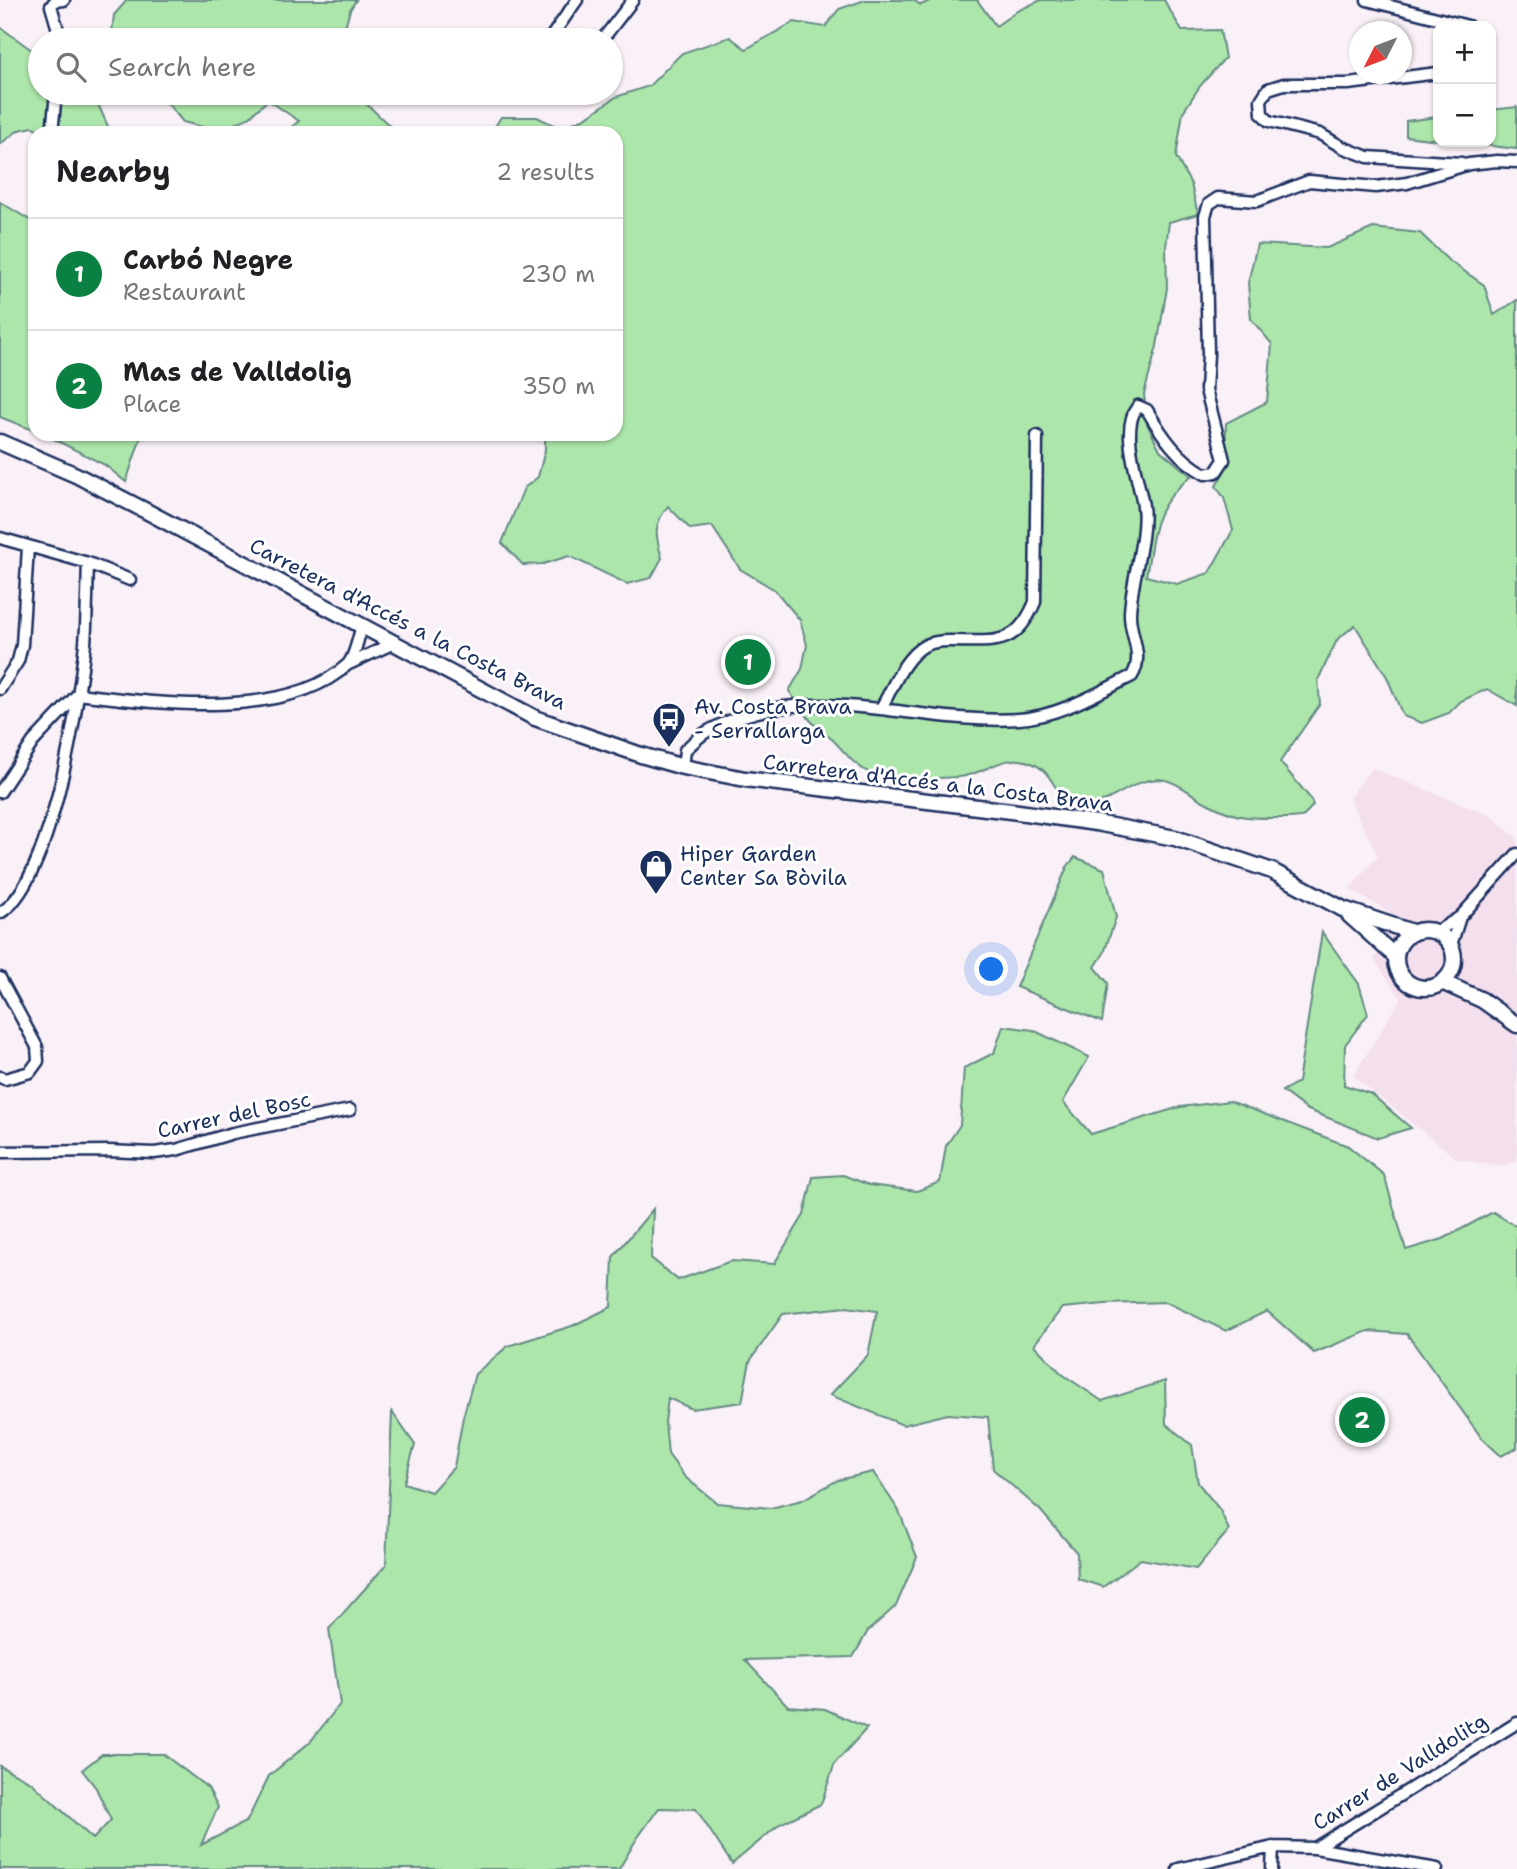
<!DOCTYPE html>
<html lang="en">
<head>
<meta charset="utf-8">
<style>
  :root { --surface:#fff; --page:#f6f6f6; --text:#202124; --muted:#757577; --line:#e0e0e0; --accent:#0b8043 }
  body { margin:0; font-family:"Shantell Sans",sans-serif; background:var(--page); color:var(--text) }
  .controls { position:absolute; right:21px; top:21px; display:grid; overflow:hidden; border-radius:14px; box-shadow:0 2px 5px #0004 }
  .controls button { width:63px; height:63px; display:grid; place-items:center; padding:0; border:0; border-bottom:2px solid var(--line); background:var(--surface); color:var(--text); font:35px sans-serif }
  .compass { position:absolute; left:1349px; top:21px; width:63px; height:63px; border-radius:50%; background:var(--surface); box-shadow:0 2px 5px #0004; rotate:228deg }
  .you { position:absolute; left:992px; top:970px; width:24px; height:24px; margin:-18px; border:5px solid #fff; border-radius:50%; background:#1a73e8; box-shadow:0 0 0 10px #1a73e833 }
  .badge { display:grid; place-items:center; width:46px; height:46px; border-radius:50%; background:var(--accent); color:#fff; font-size:23px; font-weight:700 }
  .pin { position:absolute; translate:-50% -50%; border:4px solid #fff; box-shadow:0 2px 7px #0006 }
  .list { margin:0; padding:0; list-style:none }
  h2 { display:flex; justify-content:space-between; align-items:center; height:91px; margin:0; padding:0 28px; font-size:30px }
  h2 small { font-size:23px; font-weight:400; color:var(--muted) }
  .list li { display:grid; grid-template-columns:46px 1fr auto; gap:21px; align-items:center; box-sizing:border-box; height:112px; padding:0 28px; border-top:2px solid var(--line) }
  .list b { display:block; font-size:26px; white-space:nowrap }
  .list p { margin:0; font-size:23px; white-space:nowrap; color:var(--muted) }
  .list em { font-size:23px; font-style:normal; color:var(--muted) }
  .icon { flex:none; width:38px; height:38px; fill:none; stroke:currentColor; stroke-width:2; stroke-linecap:round; stroke-linejoin:round }
  .map { position:relative; flex:none; width:1517px; height:1869px; overflow:hidden }
  .search { position:absolute; background:var(--surface); box-shadow:0 2px 5px #0004; left:28px; top:28px; width:595px; height:77px; display:flex; align-items:center; gap:18px; box-sizing:border-box; padding:0 24px; border-radius:38px; color:var(--muted); font-size:26px }
  .panel { position:absolute; background:var(--surface); box-shadow:0 2px 5px #0004; left:28px; top:126px; width:595px; height:315px; border-radius:21px }
  .map>svg:first-child { display:block }
  .built { fill:#f4dfed }
  .green { fill:#ade6aa; stroke:#648a84; stroke-width:2 }
  .lines { fill:none; stroke-linecap:round; stroke-linejoin:round }
  .minor-casing { stroke:#1b2f5e; stroke-width:15 }
  .secondary-casing { stroke:#1b2f5e; stroke-width:19 }
  .minor { stroke:#fff; stroke-width:10 }
  .secondary { stroke:#fff; stroke-width:14 }
  .labels { text-anchor:middle; dominant-baseline:central; stroke-width:6; stroke-linejoin:round; paint-order:stroke }
  .street-label { font-size:21px; fill:#1b2f5e; stroke:#fff }
  .poi-label { font-size:21px; fill:#1b2f5e; stroke:#fff; text-anchor:start }
</style>
</head>
<body>
<div class="map">
<svg width="1517" height="1869" viewBox="0 0 1517 1869">
  <rect width="100%" height="100%" fill="#faf0f7"/>
  <filter id="ink" filterUnits="userSpaceOnUse"><feTurbulence type="fractalNoise" baseFrequency=".0143" numOctaves="2"/><feDisplacementMap in="SourceGraphic" scale="14" xChannelSelector="R" yChannelSelector="G"/><feConvolveMatrix kernelMatrix="1 2 1 2 8 2 1 2 1" color-interpolation-filters="sRGB"/></filter>
  <g filter="url(#ink)">
    <path class="built" d="M 1372,768 L 1491,816 L 1517,838 L 1517,1161 L 1502,1166 L 1457,1159 L 1353,1076 L 1401,999 L 1374,959 L 1399,918 L 1349,889 L 1378,856 L 1349,798 Z"/>
    <path class="green" d="M 127,0 L 356,0 L 350,10 L 341,40 L 111,40 L 114,15 Z
      M 865,0 L 913,0 L 921,5 L 932,0 L 977,0 L 996,26 L 1017,11 L 1041,0 L 1164,0 L 1182,31 L 1220,30 L 1225,58 L 1200,86 L 1183,112 L 1176,157 L 1191,184 L 1198,214 L 1169,222 L 1166,247 L 1167,288 L 1157,346 L 1144,394 L 1147,424 L 1160,450 L 1191,476 C 1152,509 1155,528 1146,576 L 1177,584 L 1209,573 L 1233,530 L 1224,498 L 1216,486 L 1225,470 L 1226,423 L 1267,402 L 1272,344 L 1251,319 L 1248,283 L 1257,244 L 1327,248 L 1373,228 L 1420,233 L 1448,260 L 1484,285 L 1494,315 L 1517,300 L 1517,706 L 1487,689 L 1461,701 L 1449,713 L 1422,723 L 1403,716 L 1387,677 L 1355,625 L 1337,640 L 1318,680 L 1320,704 L 1280,762 L 1310,798 L 1313,805 L 1304,816 C 1294,819 1284,818 1273,818 C 1243,818 1234,817 1207,803 C 1193,796 1180,783 1165,780 C 1133,773 1109,812 1075,805 C 1052,800 1057,765 1020,760 C 1001,758 984,772 965,776 C 957,778 947,777 938,778 C 913,781 901,783 876,775 C 858,770 847,755 835,742 C 828,735 818,729 811,721 C 803,712 796,701 789,691 L 802,669 L 807,645 L 800,620 L 775,590 L 740,569 L 712,526 L 690,529 L 668,506 C 653,525 655,535 662,558 L 651,578 L 627,584 L 569,556 L 543,564 L 523,565 L 502,543 L 524,488 L 538,477 L 545,450 L 545,434 L 616,434 L 616,133 L 491,133 L 501,117 L 537,117 L 560,128 L 585,118 L 616,97 L 649,86 L 682,53 L 730,37 L 746,49 L 794,22 L 825,27 L 839,9 Z
      M 0,27 L 40,56 L 40,93 L 93,93 L 111,133 L 45,133 L 33,127 L 19,130 L 0,144 Z
      M 159,93 L 355,93 L 393,129 L 409,130 L 409,133 L 284,133 L 299,121 L 268,100 L 248,118 L 219,131 L 183,122 Z
      M 1517,107 L 1517,149 L 1458,142 L 1491,142 L 1491,110 Z
      M 1438,117 L 1438,140 L 1406,136 L 1406,121 Z
      M 0,202 L 35,223 L 35,431 L 0,417 Z
      M 44,434 L 142,434 L 126,482 L 105,465 Z
      M 1075,857 L 1104,869 L 1116,917 L 1104,953 L 1095,967 L 1108,983 L 1102,1022 L 1016,987 L 1067,867 Z
      M 1322,932 L 1359,984 L 1368,1014 L 1345,1045 L 1344,1085 L 1371,1094 L 1411,1128 L 1378,1138 L 1306,1109 L 1282,1091 L 1298,1082 Z
      M 1003,1026 L 1033,1030 L 1089,1057 L 1063,1102 L 1091,1134 L 1180,1107 L 1230,1101 L 1348,1146 L 1384,1175 L 1406,1250 L 1443,1239 L 1493,1212 L 1517,1227 L 1517,1448 L 1501,1456 L 1481,1437 L 1407,1334 L 1368,1331 L 1314,1353 L 1267,1311 L 1226,1331 L 1166,1302 L 1105,1304 L 1062,1308 L 1034,1345 L 1062,1374 L 1102,1401 L 1165,1381 L 1166,1424 L 1192,1445 L 1198,1483 L 1220,1510 L 1229,1530 L 1196,1569 L 1141,1559 L 1103,1587 L 1078,1579 L 1077,1553 L 1040,1510 L 993,1469 L 988,1417 L 948,1414 L 903,1425 L 830,1395 L 868,1355 L 877,1311 L 846,1307 L 783,1314 L 750,1361 L 742,1402 L 692,1409 L 668,1398 L 665,1422 L 668,1454 L 685,1477 L 717,1503 L 771,1508 L 802,1500 L 838,1480 L 873,1472 L 899,1511 L 917,1557 L 896,1606 L 868,1631 L 853,1657 L 745,1660 L 788,1706 L 825,1709 L 867,1728 L 835,1763 L 821,1804 L 780,1824 L 732,1864 L 696,1809 L 659,1808 L 636,1840 L 619,1869 L 0,1869 L 0,1766 L 31,1782 L 93,1839 L 111,1820 L 96,1788 L 82,1770 L 102,1754 L 163,1754 L 208,1788 L 218,1807 L 201,1845 L 247,1821 L 269,1776 L 310,1742 L 340,1704 L 329,1629 L 386,1565 L 392,1412 L 415,1445 L 404,1483 L 431,1492 L 454,1467 L 463,1417 L 475,1374 L 508,1346 L 572,1326 L 611,1307 L 613,1257 L 653,1209 L 651,1258 L 678,1280 L 731,1261 L 774,1264 L 804,1215 L 813,1177 L 843,1175 L 869,1185 L 917,1191 L 940,1182 L 946,1146 L 960,1125 L 964,1068 L 994,1053 Z"/>
    <g class="lines">
      <defs>
        <path id="minor" d="M 1367,0 L 1468,26
          M 61,40 L 51,6 L 55,1 L 64,0
          M 549,40 L 577,0
          M 602,40 L 633,0
          M 1438,73 L 1348,84 L 1284,84 L 1268,89 L 1261,100 L 1262,114 L 1269,121 L 1320,134 L 1342,147 L 1368,157 L 1462,163
          M 52,133 L 56,93
          M 0,538 L 88,563 L 130,580
          M 349,664 L 394,643
          M 0,689 L 18,661 L 22,645 L 28,547
          M 881,708 C 893,688 903,658 924,646 C 931,642 942,641 950,641 C 994,641 1016,648 1035,602 L 1037,436
          M 683,767 L 685,750 C 693,743 701,734 710,730 C 807,677 916,726 1019,719 C 1059,716 1096,694 1132,676 C 1145,655 1129,635 1130,613 C 1131,581 1147,537 1143,506 C 1139,479 1119,429 1138,406 L 1147,410 C 1163,437 1178,459 1205,474 L 1216,472 L 1224,460 L 1206,390 L 1208,354 L 1205,216 L 1209,204 L 1218,198 L 1257,201 L 1309,181 L 1376,187 L 1407,183 L 1469,164 L 1497,161 L 1517,162
          M 0,792 L 33,742 L 78,694 C 153,703 287,721 347,665 C 355,658 358,637 362,626
          M 0,913 C 51,884 79,701 85,643 C 87,617 87,590 88,563
          M 1436,932 L 1460,917 L 1517,854
          M 1451,945 L 1460,917
          M 0,978 L 37,1047 L 38,1061 L 30,1072 L 5,1079 L 0,1077
          M 0,1152 L 108,1151 L 154,1153 L 176,1150 L 233,1133 L 350,1110
          M 1315,1848 L 1437,1869
          M 1178,1869 L 1273,1847 L 1315,1848 L 1517,1723
          M 1272,1869 L 1273,1847"/>
        <path id="secondary" d="M 0,442 L 76,475 L 148,512 L 535,718 L 641,755 L 683,767 L 745,779 L 1011,811 L 1096,823 L 1175,838 L 1272,871 L 1343,909 L 1412,932
          M 1349,915 L 1396,957
          M1396 959a29 29 0 1 1 58 0a29 29 0 1 1-58 0Z
          M 1442,982 L 1482,1000 L 1517,1025"/>
      </defs>
      <use href="#minor" class="minor-casing"/>
      <use href="#secondary" class="secondary-casing"/>
      <use href="#minor" class="minor"/>
      <use href="#secondary" class="secondary"/>
    </g>
  </g>
  <defs>
    <symbol id="bus-pin" viewBox="-11 -11 22 30"><path d="M0 17L-7.5 6A9.5 9.5 0 1 1 7.5 6Z" fill="#1b2f5e" stroke="#fff"/><path d="M-5-6H5V4H4V6H2V4H-2V6H-4V4H-5ZM-3.5-4V0h7V-4ZM-3.5 1.2v1.5H-2V1.2ZM2 1.2v1.5H3.5V1.2Z" fill="#fff"/></symbol>
    <symbol id="shop-pin" viewBox="-11 -11 22 30"><path d="M0 17L-7.5 6A9.5 9.5 0 1 1 7.5 6Z" fill="#1b2f5e" stroke="#fff"/><path d="M-5-2.5h2.3a2.7 3.5 0 0 1 5.4 0H5L5.5 6h-11ZM-1.5-2.5h3a1.5 2.3 0 0 0-3 0Z" fill="#fff"/></symbol>
  </defs>
  <g fill-rule="evenodd">
    <use href="#bus-pin" x="650" y="700" width="38" height="52"/>
    <use href="#shop-pin" x="637" y="847" width="38" height="52"/>
  </g>
  <g class="labels">
    <g class="street-label">
      <text transform="translate(408 624) rotate(27)">Carretera d'Accés a la Costa Brava</text>
      <text transform="translate(938 783) rotate(7)">Carretera d'Accés a la Costa Brava</text>
      <text transform="translate(234 1115) rotate(-12)">Carrer del Bosc</text>
      <text transform="translate(1400 1772) rotate(-32)">Carrer de Valldolitg</text>
    </g>
    <g class="poi-label">
      <text x="694" y="707">Av. Costa Brava<tspan x="694" dy="24">- Serrallarga</tspan></text>
      <text x="680" y="854">Hiper Garden<tspan x="680" dy="24">Center Sa Bòvila</tspan></text>
    </g>
  </g>
</svg>
<div class="controls">
<button>+</button>
<button>−</button>
</div>
<svg class="compass" viewBox="-18 -18 36 36"><path d="M0-13l5 13h-10z" fill="#e53935"/><path d="M0 13l5-13h-10z" fill="#757577"/></svg>
<div class="you"></div>
<div class="pin badge" style="left:748px;top:662px">1</div>
<div class="pin badge" style="left:1362px;top:1420px">2</div>
<div class="search"><svg class="icon" aria-label="search" viewBox="0 0 24 24"><circle cx="10" cy="10" r="6"/><path d="M15 15l6 6"/></svg>Search here</div>
<section class="panel">
<h2>Nearby<small>2 results</small></h2>
<ul class="list">
<li><span class="badge">1</span><div><b>Carbó Negre</b><p>Restaurant</p></div><em>230 m</em></li>
<li><span class="badge">2</span><div><b>Mas de Valldolig</b><p>Place</p></div><em>350 m</em></li>
</ul>
</section>
</div>
</body>
</html>
